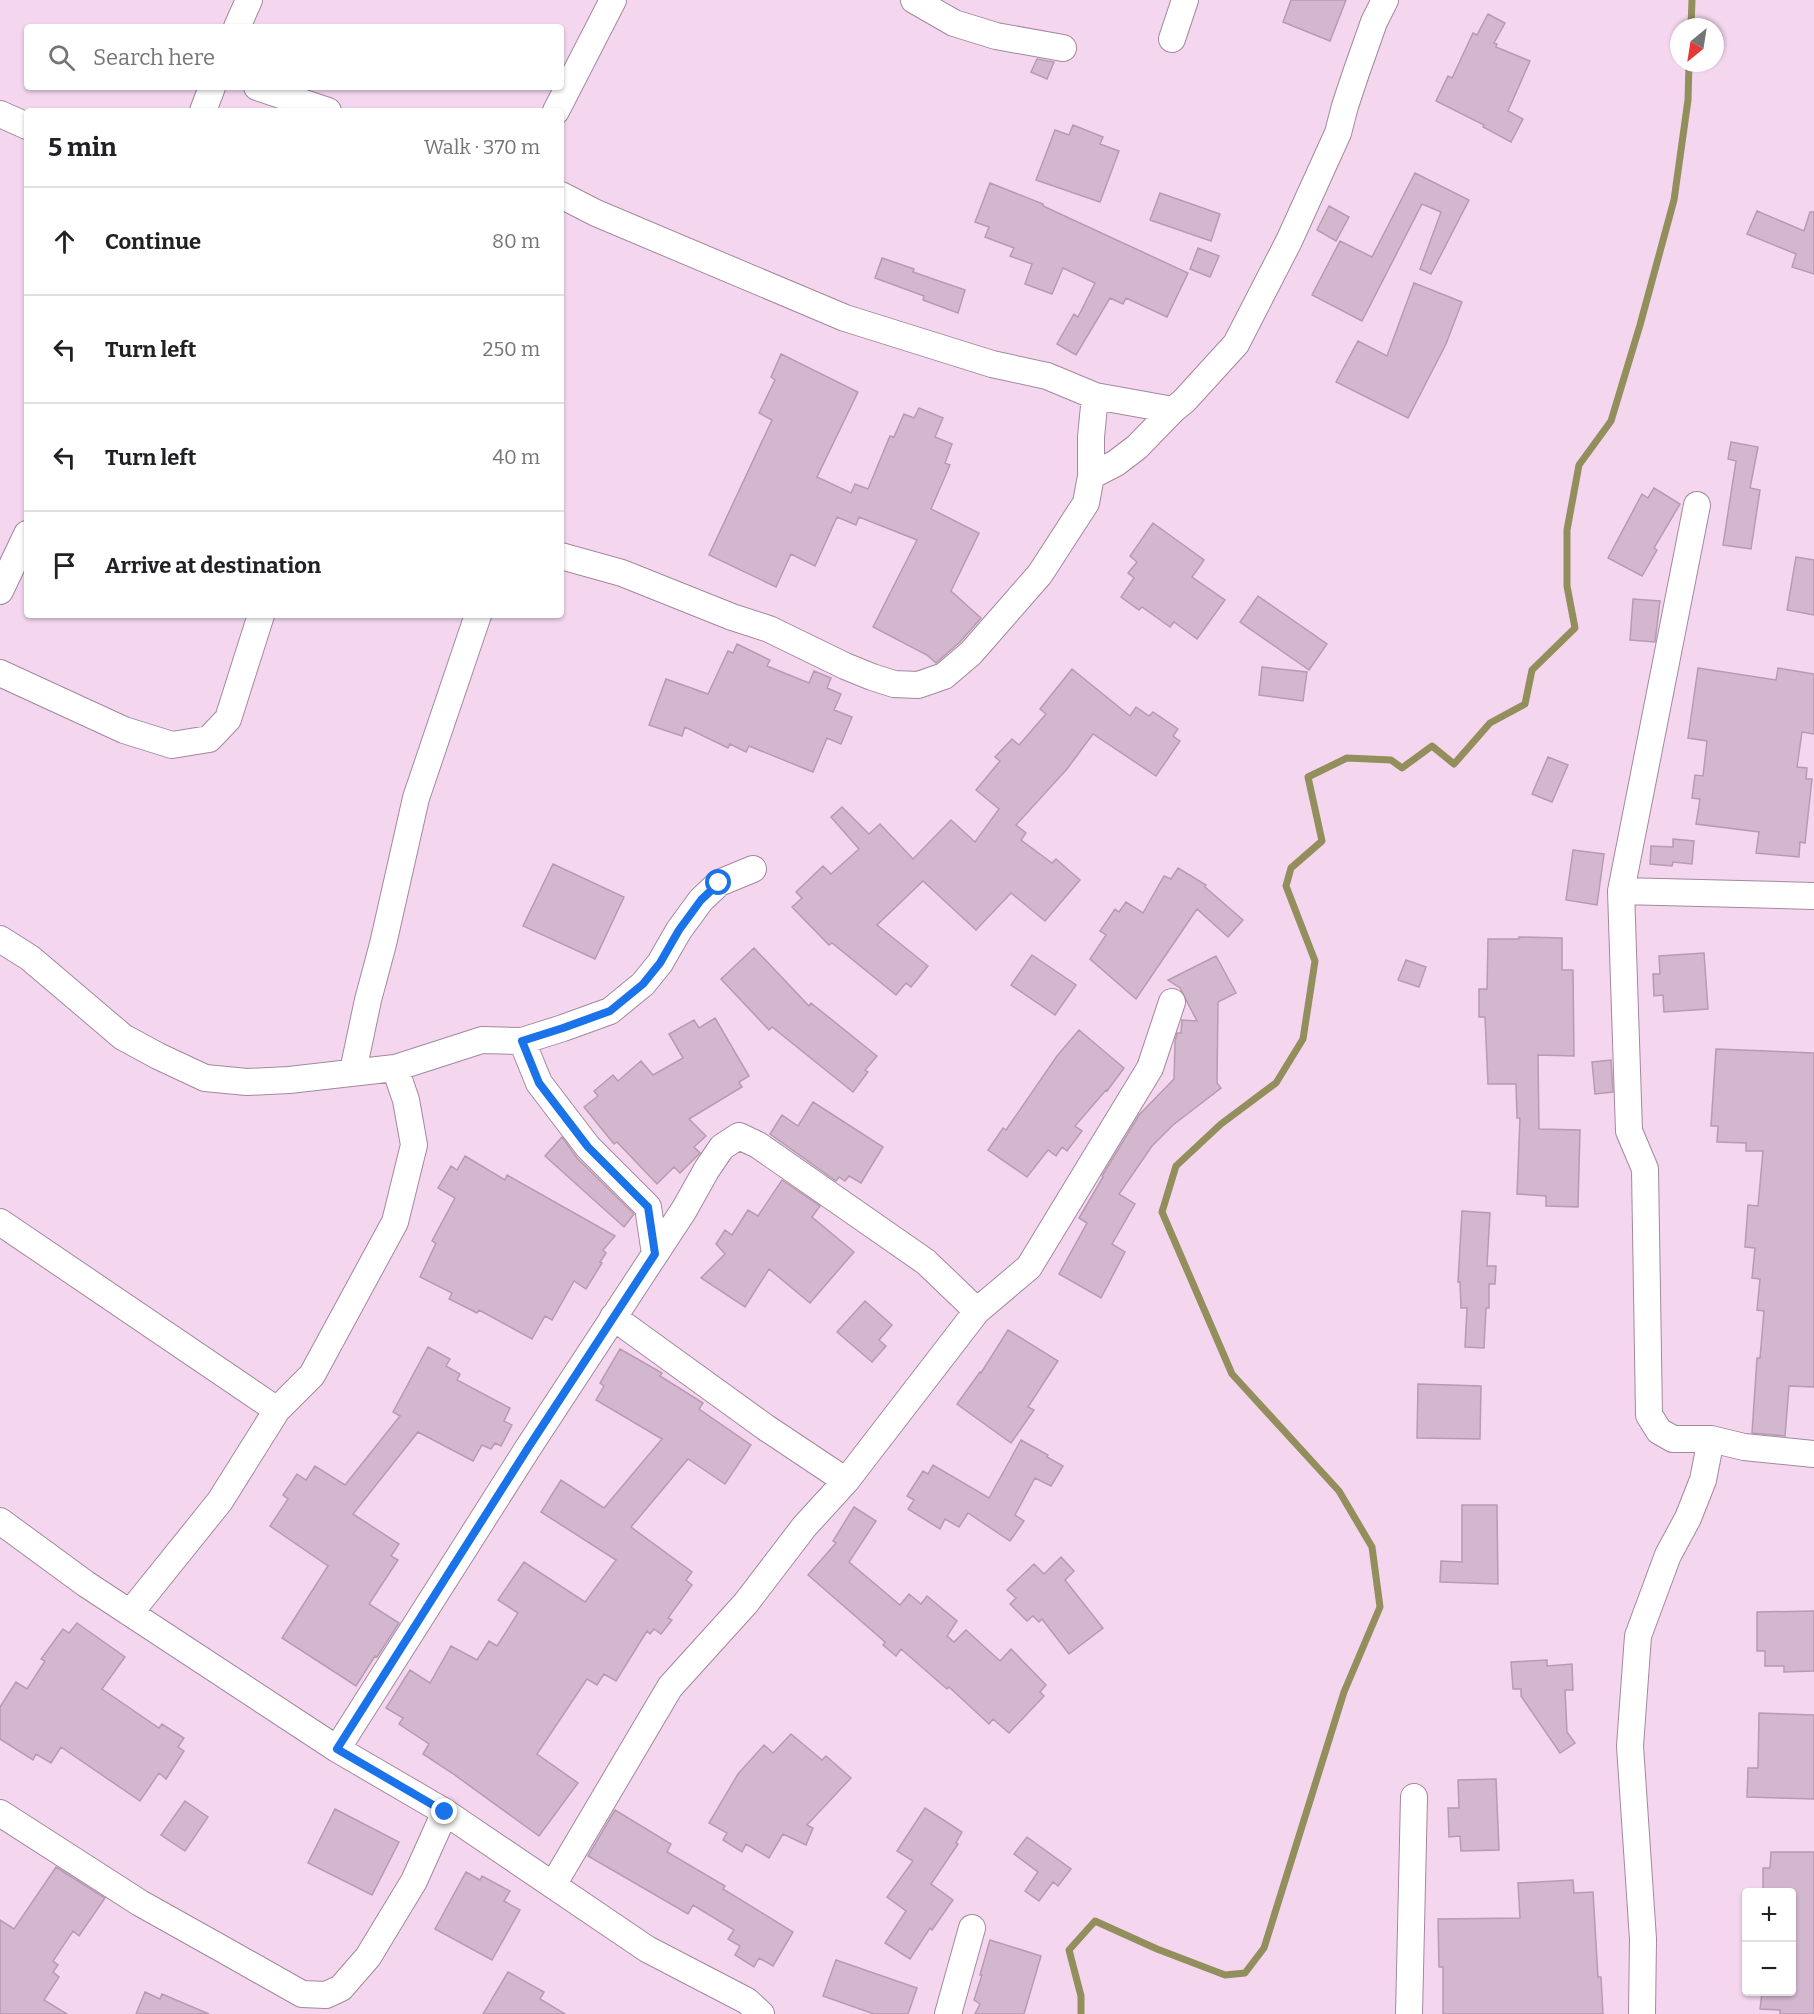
<!DOCTYPE html>
<html lang="en">
<head>
<meta charset="utf-8">
<style>
  :root { --surface:#fff; --page:#f6f6f6; --text:#202124; --muted:#757577; --line:#e0e0e0 }
  body { margin:0; font-family:Bitter,serif; background:var(--page); color:var(--text) }
  .controls { position:absolute; right:18px; bottom:18px; display:grid; overflow:hidden; border-radius:6px; box-shadow:0 2px 4px #0004 }
  .controls button { width:54px; height:54px; display:grid; place-items:center; padding:0; border:0; border-bottom:2px solid var(--line); background:var(--surface); color:var(--text); font:30px sans-serif }
  .compass { position:absolute; left:1670px; top:18px; width:54px; height:54px; border-radius:50%; background:var(--surface); box-shadow:0 2px 4px #0004; rotate:210deg }
  .stop { position:absolute; width:18px; height:18px; margin:-14px; border:4px solid #1a73e8; border-radius:50%; background:#fff }
  .stop.end { background:#1a73e8; border-color:#fff; box-shadow:0 2px 6px #0008 }
  .list { margin:0; padding:0; list-style:none }
  h2 { display:flex; justify-content:space-between; align-items:center; height:78px; margin:0; padding:0 24px; font-size:26px }
  h2 small { font-size:20px; font-weight:400; color:var(--muted) }
  .list li { display:grid; grid-template-columns:39px 1fr auto; gap:18px; align-items:center; box-sizing:border-box; height:108px; padding:0 24px; border-top:2px solid var(--line) }
  .list b { display:block; font-size:22px; white-space:nowrap }
  .list em { font-size:20px; font-style:normal; color:var(--muted) }
  .icon { flex:none; width:33px; height:33px; fill:none; stroke:currentColor; stroke-width:2; stroke-linecap:round; stroke-linejoin:round }
  .map { position:relative; flex:none; width:1814px; height:2014px; overflow:hidden }
  .search { position:absolute; background:var(--surface); box-shadow:0 2px 4px #0004; left:24px; top:24px; width:540px; height:66px; display:flex; align-items:center; gap:15px; box-sizing:border-box; padding:0 21px; border-radius:6px; color:var(--muted); font-size:22px }
  .panel { position:absolute; background:var(--surface); box-shadow:0 2px 4px #0004; left:24px; top:108px; width:540px; height:510px; border-radius:6px }
  .map>svg:first-child { display:block }
  .lines { fill:none; stroke-linecap:round; stroke-linejoin:round }
  .stream { stroke:#928f5d; stroke-width:7 }
  .building { fill:#d3b7ce; stroke:#b79bb2; stroke-width:1.5 }
  .street-casing { stroke:#a3889e; stroke-width:28 }
  .street { stroke:#fff; stroke-width:26 }
  .route { stroke:#1a73e8; stroke-width:8 }
</style>
</head>
<body>
<div class="map">
<svg width="1814" height="2014" viewBox="0 0 1814 2014">
  <rect width="100%" height="100%" fill="#f4d7ef"/>
  <g class="lines">
    <path class="stream" d="M 1691,27 L 1692,0
      M 1081,2014 L 1081,1996 L 1069,1950 L 1095,1921 L 1157,1949 L 1225,1975 L 1245,1973 L 1264,1948 L 1344,1692 L 1380,1607 L 1372,1547 L 1339,1491 L 1232,1374 L 1162,1212 L 1176,1166 L 1221,1124 L 1276,1083 L 1303,1039 L 1315,961 L 1286,886 L 1291,868 L 1322,841 L 1308,777 L 1347,758 L 1391,760 L 1402,768 L 1432,746 L 1454,764 L 1490,723 L 1525,704 L 1532,670 L 1575,628 L 1567,586 L 1567,530 L 1579,465 L 1611,421 L 1640,325 L 1674,200 L 1688,100 L 1689,63"/>
  </g>
  <path class="building" d="M 1291,0 L 1346,0 L 1330,41 L 1283,22 Z
    M 1488,14 L 1505,23 L 1494,43 L 1497,44 L 1496,47 L 1530,61 L 1508,111 L 1523,119 L 1511,142 L 1483,127 L 1484,125 L 1436,101 L 1448,76 L 1452,78 L 1473,33 L 1477,35 Z
    M 1037,59 L 1054,62 L 1047,79 L 1031,72 Z
    M 1073,125 L 1103,137 L 1100,144 L 1119,151 L 1100,202 L 1036,180 L 1055,130 L 1069,135 Z
    M 1415,173 L 1469,200 L 1431,274 L 1420,269 L 1441,212 L 1422,204 L 1362,321 L 1312,295 L 1340,241 L 1372,257 Z
    M 990,183 L 1043,204 L 1043,206 L 1188,273 L 1167,317 L 1126,298 L 1123,304 L 1110,298 L 1076,355 L 1057,344 L 1074,314 L 1078,317 L 1095,283 L 1063,268 L 1052,294 L 1025,284 L 1032,264 L 1010,256 L 1014,248 L 985,237 L 989,227 L 975,222 Z
    M 1160,193 L 1220,214 L 1211,241 L 1150,220 Z
    M 1329,206 L 1349,217 L 1336,241 L 1317,230 Z
    M 1757,211 L 1804,231 L 1810,212 L 1814,212 L 1814,274 L 1792,267 L 1796,254 L 1747,234 Z
    M 1198,248 L 1219,256 L 1210,277 L 1190,269 Z
    M 882,258 L 914,269 L 913,272 L 965,290 L 958,313 L 923,300 L 924,296 L 875,278 Z
    M 1414,283 L 1462,302 L 1446,344 L 1408,418 L 1336,382 L 1358,341 L 1387,356 Z
    M 781,354 L 858,392 L 817,477 L 851,493 L 855,484 L 868,489 L 890,436 L 894,437 L 904,414 L 914,418 L 919,408 L 943,418 L 935,437 L 952,444 L 945,463 L 950,465 L 931,509 L 979,533 L 951,591 L 981,618 L 960,642 L 936,663 L 927,655 L 873,627 L 917,540 L 859,517 L 856,525 L 837,517 L 815,566 L 791,554 L 776,587 L 709,555 L 772,420 L 759,413 L 775,380 L 771,377 Z
    M 1731,442 L 1758,447 L 1750,488 L 1760,490 L 1751,549 L 1723,545 L 1736,461 L 1728,459 Z
    M 1654,488 L 1680,504 L 1654,548 L 1657,550 L 1642,576 L 1608,558 L 1642,494 L 1648,498 Z
    M 1153,523 L 1204,560 L 1192,577 L 1225,600 L 1197,639 L 1174,622 L 1170,627 L 1142,607 L 1139,610 L 1121,597 L 1134,578 L 1128,573 L 1137,562 L 1130,556 Z
    M 1796,557 L 1814,560 L 1814,615 L 1787,610 Z
    M 1258,596 L 1327,644 L 1309,670 L 1240,622 Z
    M 1633,599 L 1660,601 L 1655,642 L 1630,640 Z
    M 737,644 L 770,660 L 767,666 L 809,683 L 814,671 L 831,678 L 827,688 L 841,694 L 834,710 L 852,717 L 841,744 L 827,738 L 813,772 L 749,746 L 746,752 L 730,744 L 728,748 L 685,727 L 682,736 L 649,725 L 666,679 L 708,694 L 728,651 L 733,653 Z
    M 1262,667 L 1307,672 L 1303,701 L 1259,695 Z
    M 1698,668 L 1776,680 L 1778,668 L 1814,674 L 1814,734 L 1802,732 L 1797,767 L 1807,768 L 1806,779 L 1812,779 L 1805,843 L 1800,842 L 1799,857 L 1756,853 L 1759,832 L 1696,824 L 1700,799 L 1692,798 L 1695,775 L 1703,776 L 1707,741 L 1688,738 Z
    M 1072,669 L 1130,716 L 1136,707 L 1149,716 L 1153,712 L 1178,729 L 1173,736 L 1180,741 L 1156,776 L 1093,734 L 1067,769 L 1016,825 L 1026,833 L 1021,840 L 1052,863 L 1056,859 L 1080,880 L 1045,921 L 1011,893 L 976,930 L 923,881 L 877,925 L 928,966 L 911,987 L 906,983 L 896,995 L 832,943 L 829,945 L 792,907 L 802,898 L 796,892 L 823,866 L 831,874 L 859,849 L 831,817 L 842,807 L 869,834 L 880,824 L 913,859 L 951,820 L 975,842 L 999,809 L 976,790 L 1000,761 L 995,757 L 1012,739 L 1019,745 L 1046,714 L 1040,709 Z
    M 1548,757 L 1568,765 L 1552,802 L 1532,794 Z
    M 1673,839 L 1694,841 L 1692,864 L 1673,862 L 1672,866 L 1650,864 L 1651,846 L 1673,847 Z
    M 1573,850 L 1604,854 L 1597,905 L 1566,900 Z
    M 553,864 L 624,897 L 595,959 L 523,926 Z
    M 1178,868 L 1206,885 L 1205,887 L 1243,920 L 1228,937 L 1197,909 L 1136,999 L 1090,959 L 1106,935 L 1100,931 L 1115,909 L 1119,912 L 1126,902 L 1143,913 L 1164,876 L 1171,879 Z
    M 1519,937 L 1562,938 L 1562,970 L 1573,970 L 1574,1056 L 1538,1055 L 1539,1129 L 1580,1130 L 1578,1207 L 1546,1206 L 1546,1196 L 1517,1194 L 1520,1118 L 1517,1118 L 1516,1084 L 1488,1084 L 1485,1017 L 1479,1017 L 1479,989 L 1487,989 L 1488,939 L 1519,939 Z
    M 754,948 L 809,1006 L 811,1003 L 877,1056 L 865,1070 L 868,1072 L 853,1092 L 772,1027 L 769,1030 L 721,979 Z
    M 1704,953 L 1708,1009 L 1664,1012 L 1663,995 L 1654,996 L 1653,974 L 1660,974 L 1659,956 Z
    M 1032,955 L 1076,985 L 1055,1015 L 1011,985 Z
    M 1216,956 L 1236,993 L 1218,1002 L 1217,1083 L 1221,1088 L 1173,1125 L 1152,1146 L 1119,1194 L 1135,1204 L 1112,1244 L 1125,1252 L 1101,1298 L 1059,1274 L 1087,1223 L 1079,1218 L 1103,1177 L 1102,1176 L 1139,1115 L 1174,1079 L 1175,1042 L 1177,1033 L 1181,1033 L 1182,1020 L 1197,1021 L 1180,988 L 1168,980 Z
    M 1406,960 L 1426,967 L 1419,987 L 1398,980 Z
    M 715,1018 L 749,1076 L 739,1082 L 742,1087 L 689,1119 L 706,1136 L 694,1147 L 700,1153 L 680,1173 L 674,1167 L 657,1184 L 617,1142 L 614,1144 L 584,1107 L 598,1096 L 594,1091 L 613,1075 L 618,1081 L 641,1061 L 653,1075 L 683,1058 L 669,1034 L 694,1020 L 699,1028 Z
    M 1079,1030 L 1124,1068 L 1107,1091 L 1106,1090 L 1075,1126 L 1082,1131 L 1067,1151 L 1062,1147 L 1056,1156 L 1048,1150 L 1027,1177 L 988,1150 L 1003,1128 L 1006,1130 L 1057,1056 Z
    M 1716,1049 L 1814,1053 L 1814,1387 L 1789,1386 L 1785,1436 L 1752,1433 L 1757,1358 L 1760,1358 L 1764,1311 L 1757,1310 L 1760,1279 L 1752,1278 L 1755,1248 L 1745,1247 L 1748,1205 L 1758,1206 L 1763,1151 L 1746,1151 L 1746,1143 L 1717,1142 L 1718,1126 L 1711,1126 Z
    M 1611,1060 L 1613,1092 L 1595,1094 L 1592,1062 Z
    M 813,1102 L 883,1147 L 861,1183 L 849,1176 L 845,1181 L 839,1177 L 836,1181 L 770,1134 L 782,1115 L 798,1126 Z
    M 562,1137 L 577,1158 L 634,1214 L 624,1227 L 545,1156 Z
    M 465,1156 L 505,1180 L 507,1175 L 615,1236 L 603,1250 L 606,1253 L 600,1262 L 602,1263 L 586,1289 L 574,1281 L 552,1320 L 545,1316 L 532,1339 L 479,1310 L 477,1313 L 449,1299 L 452,1293 L 420,1277 L 436,1243 L 432,1241 L 455,1198 L 438,1188 L 451,1166 L 457,1170 Z
    M 782,1180 L 820,1206 L 812,1217 L 854,1252 L 810,1303 L 769,1269 L 745,1307 L 701,1278 L 725,1254 L 716,1244 L 725,1230 L 732,1235 L 748,1210 L 758,1216 Z
    M 1462,1211 L 1490,1213 L 1487,1266 L 1496,1266 L 1495,1284 L 1489,1284 L 1489,1308 L 1486,1308 L 1484,1348 L 1465,1347 L 1467,1308 L 1461,1308 L 1460,1282 L 1458,1282 Z
    M 865,1301 L 892,1325 L 879,1340 L 886,1346 L 872,1362 L 837,1332 Z
    M 1008,1330 L 1058,1361 L 1028,1407 L 1034,1410 L 1011,1443 L 957,1404 L 980,1372 L 981,1373 Z
    M 428,1347 L 450,1359 L 446,1366 L 460,1374 L 457,1380 L 510,1408 L 504,1421 L 512,1425 L 501,1446 L 495,1443 L 491,1449 L 482,1445 L 473,1461 L 418,1432 L 353,1514 L 399,1544 L 391,1556 L 398,1560 L 369,1604 L 399,1623 L 377,1657 L 375,1656 L 356,1686 L 282,1638 L 328,1566 L 270,1526 L 288,1499 L 283,1495 L 297,1474 L 306,1480 L 315,1466 L 345,1485 L 400,1416 L 393,1412 Z
    M 620,1349 L 662,1373 L 660,1376 L 703,1403 L 699,1409 L 751,1445 L 725,1484 L 688,1459 L 631,1527 L 692,1572 L 686,1580 L 692,1585 L 668,1618 L 672,1620 L 661,1634 L 654,1629 L 650,1634 L 647,1631 L 616,1681 L 604,1674 L 597,1685 L 587,1679 L 537,1754 L 578,1783 L 539,1836 L 452,1773 L 423,1754 L 429,1744 L 399,1724 L 403,1718 L 386,1708 L 410,1670 L 430,1683 L 451,1646 L 477,1660 L 489,1641 L 497,1646 L 518,1613 L 498,1600 L 524,1562 L 585,1602 L 616,1560 L 541,1512 L 561,1480 L 604,1508 L 662,1439 L 596,1400 L 604,1386 L 600,1383 Z
    M 1418,1384 L 1481,1386 L 1480,1439 L 1417,1438 Z
    M 1021,1440 L 1048,1455 L 1047,1457 L 1063,1466 L 1051,1486 L 1035,1478 L 1015,1515 L 1024,1521 L 1010,1541 L 968,1513 L 959,1527 L 945,1519 L 940,1529 L 908,1509 L 914,1500 L 907,1496 L 923,1471 L 928,1474 L 933,1465 L 989,1498 Z
    M 1462,1505 L 1497,1505 L 1498,1584 L 1440,1582 L 1441,1561 L 1462,1562 Z
    M 854,1507 L 876,1521 L 849,1562 L 900,1605 L 909,1594 L 921,1604 L 927,1596 L 957,1621 L 947,1636 L 954,1642 L 966,1630 L 1000,1661 L 1011,1649 L 1046,1685 L 1040,1692 L 1044,1696 L 1009,1733 L 993,1719 L 989,1724 L 949,1687 L 947,1689 L 901,1649 L 896,1656 L 883,1645 L 885,1642 L 808,1575 L 836,1543 L 833,1541 Z
    M 1061,1557 L 1074,1571 L 1065,1580 L 1103,1628 L 1069,1654 L 1042,1619 L 1039,1622 L 1033,1616 L 1027,1621 L 1010,1604 L 1016,1598 L 1007,1590 L 1034,1564 L 1044,1574 Z
    M 1814,1611 L 1814,1671 L 1784,1672 L 1784,1666 L 1765,1666 L 1765,1651 L 1757,1651 L 1757,1612 Z
    M 77,1623 L 125,1657 L 102,1689 L 159,1728 L 162,1724 L 184,1738 L 178,1747 L 184,1751 L 166,1779 L 159,1773 L 140,1801 L 61,1747 L 51,1763 L 36,1754 L 33,1760 L 0,1739 L 0,1707 L 16,1682 L 27,1689 L 45,1661 L 41,1659 L 63,1629 L 69,1633 Z
    M 1547,1660 L 1547,1666 L 1572,1664 L 1573,1690 L 1565,1690 L 1567,1732 L 1575,1743 L 1560,1753 L 1521,1696 L 1521,1689 L 1513,1689 L 1511,1662 Z
    M 1759,1713 L 1814,1715 L 1814,1799 L 1747,1797 L 1748,1768 L 1758,1768 Z
    M 791,1734 L 822,1760 L 826,1756 L 851,1778 L 807,1825 L 813,1828 L 806,1845 L 783,1834 L 769,1858 L 746,1844 L 742,1852 L 723,1840 L 727,1833 L 709,1823 L 738,1774 L 764,1745 L 773,1753 Z
    M 1496,1779 L 1499,1850 L 1461,1851 L 1460,1836 L 1449,1837 L 1448,1808 L 1459,1808 L 1458,1780 Z
    M 185,1801 L 208,1817 L 185,1851 L 161,1835 Z
    M 925,1808 L 962,1832 L 956,1843 L 958,1844 L 931,1884 L 953,1900 L 932,1930 L 930,1928 L 910,1959 L 885,1943 L 906,1911 L 887,1897 L 913,1861 L 897,1851 Z
    M 335,1809 L 399,1842 L 372,1895 L 308,1863 Z
    M 615,1810 L 671,1844 L 667,1852 L 725,1886 L 723,1889 L 793,1932 L 773,1966 L 759,1958 L 754,1967 L 735,1955 L 740,1946 L 728,1939 L 734,1930 L 693,1905 L 688,1914 L 588,1856 Z
    M 1027,1837 L 1071,1869 L 1058,1886 L 1053,1882 L 1039,1901 L 1025,1891 L 1038,1872 L 1014,1854 Z
    M 1771,1852 L 1814,1852 L 1814,2014 L 1780,2014 L 1780,2010 L 1760,2009 L 1762,1992 L 1791,1992 L 1791,1893 L 1763,1893 L 1763,1868 L 1770,1868 Z
    M 56,1867 L 105,1898 L 79,1936 L 73,1931 L 53,1961 L 58,1965 L 53,1972 L 59,1977 L 44,2000 L 67,2014 L 0,2014 L 0,1920 L 14,1929 Z
    M 466,1872 L 480,1880 L 482,1876 L 510,1891 L 504,1901 L 520,1910 L 492,1960 L 435,1929 Z
    M 1573,1880 L 1574,1893 L 1593,1892 L 1598,1977 L 1601,1977 L 1603,2014 L 1443,2014 L 1443,1967 L 1439,1967 L 1438,1919 L 1520,1918 L 1518,1883 Z
    M 990,1940 L 1041,1956 L 1024,2014 L 975,2014 L 980,2004 L 974,2000 L 982,1975 L 980,1975 Z
    M 836,1960 L 917,1988 L 908,2014 L 874,2014 L 823,1996 Z
    M 508,1972 L 544,1992 L 540,1999 L 565,2014 L 483,2014 Z
    M 145,1992 L 160,1999 L 162,1994 L 209,2014 L 136,2014 Z"/>
  <g class="lines">
    <defs>
      <path id="street" d="M 914,0 L 954,23 L 996,36 L 1063,48
        M 237,27 L 249,0
        M 1172,39 L 1185,0
        M 257,87 L 328,111
        M 203,111 L 212,87
        M 556,111 L 613,0
        M 0,114 L 27,126
        M 561,195 L 596,213 L 845,318 L 992,364 L 1047,376 L 1095,396 L 1173,410
        M 1091,476 L 1116,463 L 1137,447 L 1173,410 L 1184,401 L 1236,344 L 1289,241 L 1338,133 L 1345,106 L 1356,73 L 1374,22 L 1385,0
        M 1697,505 L 1621,891 L 1629,1131 L 1645,1169 L 1649,1415 L 1659,1431 L 1673,1439 L 1711,1439 L 1744,1447 L 1814,1454
        M 561,556 L 622,573 L 732,617 L 769,629 L 845,666 L 872,677 L 894,684 L 918,685 L 944,676 L 971,653 L 1040,574 L 1086,503 L 1091,476 L 1091,437 L 1095,396
        M 0,591 L 27,534
        M 0,673 L 124,730 L 172,745 L 209,739 L 228,719 L 261,615
        M 1621,891 L 1814,896
        M 0,939 L 30,958 L 123,1037 L 158,1056 L 205,1078 L 247,1082 L 289,1080 L 395,1068 L 482,1040 L 522,1041 L 563,1028 L 610,1011 L 643,984 L 660,963 L 679,930 L 701,900 L 719,883 L 753,869
        M 522,1041 L 539,1083 L 588,1147 L 648,1207 L 655,1254
        M 353,1071 L 368,1000 L 383,944 L 416,798 L 478,615
        M 0,1222 L 277,1410
        M 613,1317 L 765,1427 L 846,1481
        M 0,1521 L 86,1584 L 337,1749 L 445,1812 L 647,1949 L 747,2001 L 761,2014
        M 130,1613 L 220,1501 L 277,1410 L 312,1375 L 395,1222 L 414,1145 L 406,1100 L 395,1068
        M 337,1749 L 528,1448 L 684,1210 L 707,1169 L 722,1147 L 739,1136 L 758,1145 L 926,1262 L 977,1311
        M 0,1813 L 140,1903 L 224,1950 L 302,1994 L 326,1995 L 341,1988 L 368,1957 L 414,1881 L 445,1812
        M 553,1885 L 670,1687 L 746,1603 L 804,1527 L 846,1481 L 977,1311 L 1029,1267 L 1150,1068 L 1172,1002
        M 948,2014 L 972,1928
        M 1409,2014 L 1414,1797
        M 1642,2014 L 1643,1939 L 1630,1746 L 1638,1636 L 1668,1555 L 1688,1518 L 1703,1480 L 1711,1439"/>
    </defs>
    <use href="#street" class="street-casing"/>
    <use href="#street" class="street"/>
  </g>
  <g class="lines">
    <path class="route" d="M 445,1812 L 337,1749 L 528,1448 L 655,1254 L 648,1207 L 588,1147 L 539,1083 L 522,1041 L 563,1028 L 610,1011 L 643,984 L 660,963 L 679,930 L 701,900 L 719,883"/>
  </g>
</svg>
<div class="controls">
<button>+</button>
<button>−</button>
</div>
<svg class="compass" viewBox="-18 -18 36 36"><path d="M0-13l5 13h-10z" fill="#e53935"/><path d="M0 13l5-13h-10z" fill="#757577"/></svg>
<div class="stop" style="left:719px;top:883px"></div>
<div class="stop end" style="left:445px;top:1812px"></div>
<div class="search"><svg class="icon" aria-label="search" viewBox="0 0 24 24"><circle cx="10" cy="10" r="6"/><path d="M15 15l6 6"/></svg>Search here</div>
<section class="panel">
<h2>5 min<small>Walk · 370 m</small></h2>
<ul class="list">
<li><svg class="icon" aria-label="ahead" viewBox="0 0 24 24"><path d="M12 20V5M6 11l6-6 6 6"/></svg><div><b>Continue</b></div><em>80 m</em></li>
<li><svg class="icon" aria-label="left" viewBox="0 0 24 24"><path d="M17 20v-9H6M10 6l-5 5 5 5"/></svg><div><b>Turn left</b></div><em>250 m</em></li>
<li><svg class="icon" aria-label="left" viewBox="0 0 24 24"><path d="M17 20v-9H6M10 6l-5 5 5 5"/></svg><div><b>Turn left</b></div><em>40 m</em></li>
<li><svg class="icon" aria-label="arrive" viewBox="0 0 24 24"><path d="M6 21V4h12l-3 4 3 4H6"/></svg><div><b>Arrive at destination</b></div></li>
</ul>
</section>
</div>
</body>
</html>
